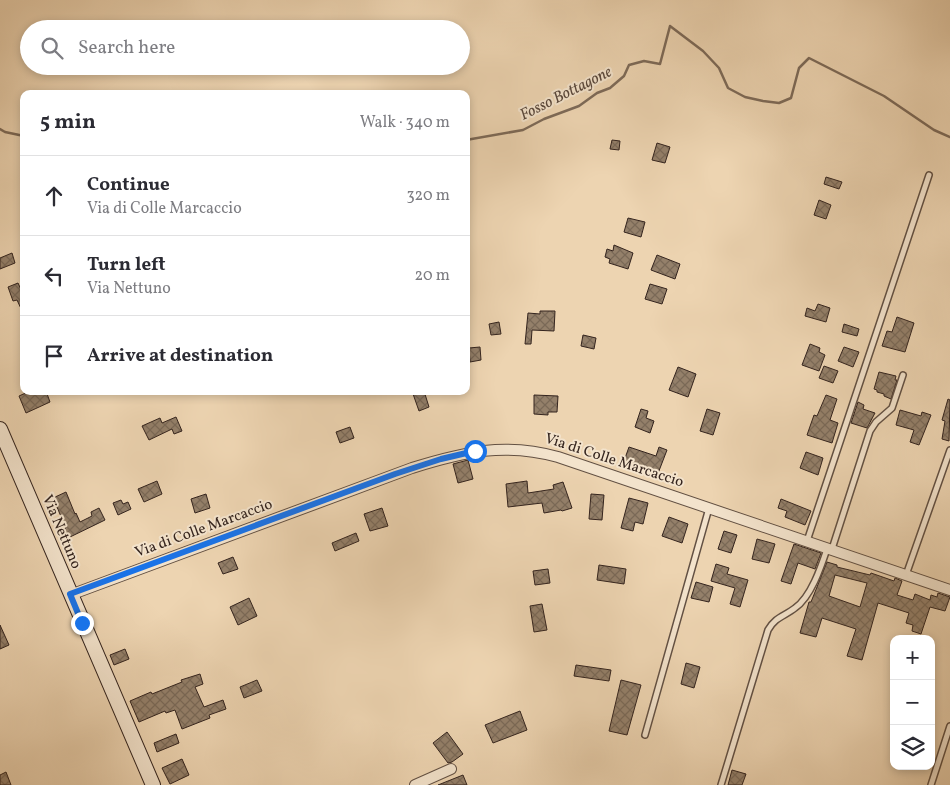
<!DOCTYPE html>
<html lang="en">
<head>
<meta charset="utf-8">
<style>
  :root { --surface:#fff; --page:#f7f7f7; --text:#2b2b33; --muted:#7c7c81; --line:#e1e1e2 }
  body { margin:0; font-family:Vollkorn,serif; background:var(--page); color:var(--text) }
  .controls { position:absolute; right:15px; bottom:15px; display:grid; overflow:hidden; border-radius:10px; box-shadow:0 2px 8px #0003 }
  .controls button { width:45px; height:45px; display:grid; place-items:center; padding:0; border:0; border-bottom:1px solid var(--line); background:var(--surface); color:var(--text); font:25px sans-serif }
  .stop { position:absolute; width:15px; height:15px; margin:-11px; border:4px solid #1a73e8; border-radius:50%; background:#fff }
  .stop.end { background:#1a73e8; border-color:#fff; box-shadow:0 1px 5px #0008 }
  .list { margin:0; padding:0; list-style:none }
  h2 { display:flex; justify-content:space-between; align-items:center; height:65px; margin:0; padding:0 20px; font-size:21px }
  h2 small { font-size:16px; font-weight:400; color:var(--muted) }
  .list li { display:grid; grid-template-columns:32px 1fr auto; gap:15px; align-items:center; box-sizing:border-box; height:80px; padding:0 20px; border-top:1px solid var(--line) }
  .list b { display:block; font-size:19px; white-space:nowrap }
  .list p { margin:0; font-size:16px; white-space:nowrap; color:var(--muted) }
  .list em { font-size:16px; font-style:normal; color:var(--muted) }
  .icon { flex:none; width:28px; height:28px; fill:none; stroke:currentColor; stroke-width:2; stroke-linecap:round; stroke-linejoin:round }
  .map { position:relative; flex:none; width:950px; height:785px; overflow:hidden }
  .search { position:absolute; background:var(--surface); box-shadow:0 2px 8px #0003; left:20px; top:20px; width:450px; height:55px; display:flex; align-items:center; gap:12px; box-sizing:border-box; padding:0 18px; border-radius:28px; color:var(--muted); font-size:19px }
  .panel { position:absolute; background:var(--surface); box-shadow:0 2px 8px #0003; left:20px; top:90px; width:450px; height:305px; border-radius:10px }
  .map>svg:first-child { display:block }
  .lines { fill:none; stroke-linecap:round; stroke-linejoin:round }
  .stream { stroke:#7d6a58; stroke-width:2.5 }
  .building { fill:url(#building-cross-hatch); stroke:#34241e; fill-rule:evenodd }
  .lane-casing { stroke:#625043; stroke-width:8 }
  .street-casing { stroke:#625043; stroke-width:12 }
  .secondary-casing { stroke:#34241e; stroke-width:16 }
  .lane { stroke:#f3e3cc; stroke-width:5 }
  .street { stroke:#f3e3cc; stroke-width:10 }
  .secondary { stroke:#f3e3cc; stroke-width:14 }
  .route { stroke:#1a73e8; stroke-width:6 }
  .labels { text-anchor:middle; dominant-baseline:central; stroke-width:4; stroke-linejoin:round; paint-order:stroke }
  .street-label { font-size:15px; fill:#34241e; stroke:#f3e3cc }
  .water-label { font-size:16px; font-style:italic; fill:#59473b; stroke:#f3e3cc }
</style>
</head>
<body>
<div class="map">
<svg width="950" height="785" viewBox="0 0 950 785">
  <defs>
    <pattern id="building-cross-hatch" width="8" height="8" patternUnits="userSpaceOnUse" patternTransform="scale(1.25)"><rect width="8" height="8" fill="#94806a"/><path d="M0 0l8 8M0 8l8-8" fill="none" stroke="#7a6957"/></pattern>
  </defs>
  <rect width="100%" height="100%" fill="#edd4b1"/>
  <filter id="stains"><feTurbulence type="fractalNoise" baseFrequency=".004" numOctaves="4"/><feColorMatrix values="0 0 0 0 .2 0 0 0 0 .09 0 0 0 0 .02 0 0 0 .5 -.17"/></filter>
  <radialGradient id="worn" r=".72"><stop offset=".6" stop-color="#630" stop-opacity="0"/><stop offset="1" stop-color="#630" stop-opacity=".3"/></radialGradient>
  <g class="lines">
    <path class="stream" d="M 0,129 L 5,132 L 24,136
      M 466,140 L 523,130 L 544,119 L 579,106 L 597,93 L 610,88 L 624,76 L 629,65 L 644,61 L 660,64 L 670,26 L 703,51 L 719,68 L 728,88 L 745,97 L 763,101 L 779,103 L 791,98 L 799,68 L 809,58 L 884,96 L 934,130 L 950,137"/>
  </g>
  <path class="building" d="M 612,140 L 620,141 L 619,150 L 610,149 Z
    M 657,143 L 670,147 L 665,163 L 652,160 Z
    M 826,177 L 842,182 L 839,189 L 824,184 Z
    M 819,200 L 831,205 L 826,219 L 814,215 Z
    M 628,218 L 645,222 L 641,237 L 624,232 Z
    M 614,245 L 633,253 L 628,269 L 609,263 L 610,259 L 605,257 L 607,249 L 613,251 Z
    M 12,253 L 15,263 L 0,269 L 0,258 Z
    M 657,255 L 680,264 L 675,279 L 651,270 Z
    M 18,283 L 24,296 L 24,315 L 17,300 L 13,301 L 8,287 Z
    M 650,284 L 667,289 L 662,304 L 645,299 Z
    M 818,304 L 830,308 L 826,322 L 805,316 L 807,308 L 815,311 Z
    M 540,311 L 555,311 L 554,331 L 532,330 L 531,344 L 525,344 L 528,313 L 540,314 Z
    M 897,317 L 914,323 L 905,352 L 882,346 L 887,331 L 892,332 Z
    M 499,322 L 501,334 L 491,335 L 489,324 Z
    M 844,324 L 859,329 L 857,336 L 842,332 Z
    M 583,335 L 596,338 L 594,349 L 581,346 Z
    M 810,344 L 820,348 L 819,352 L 825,355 L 819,371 L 802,365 Z
    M 480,347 L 481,360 L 470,362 L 469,348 Z
    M 844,347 L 859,352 L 853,367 L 838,361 Z
    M 824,366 L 838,371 L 833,383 L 819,378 Z
    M 678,367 L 696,374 L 688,397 L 669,390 Z
    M 879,372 L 896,376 L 895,380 L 897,380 L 891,399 L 884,396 L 884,394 L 877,392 L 877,390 L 874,389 Z
    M 30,391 L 46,391 L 50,402 L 26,413 L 19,396 Z
    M 412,391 L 424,391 L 429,407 L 419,411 Z
    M 534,395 L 558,396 L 557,412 L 548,412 L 548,415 L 534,414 Z
    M 826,395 L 837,399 L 830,420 L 838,423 L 832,443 L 807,435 L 814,415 L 817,416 Z
    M 948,399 L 950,400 L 949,441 L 942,439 L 945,421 L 942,420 Z
    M 858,402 L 864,405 L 863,409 L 875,413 L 867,428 L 851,423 Z
    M 641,409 L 648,411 L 646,418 L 654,421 L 650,433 L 635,427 Z
    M 707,409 L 720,413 L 713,435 L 700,431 Z
    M 900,410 L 921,416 L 922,412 L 931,415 L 919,445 L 910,442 L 914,430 L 896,425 Z
    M 176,417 L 182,431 L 174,434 L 172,429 L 149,440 L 142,426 L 160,418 L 162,423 Z
    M 350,427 L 354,438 L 340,443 L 336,432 Z
    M 629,447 L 656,456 L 659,447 L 667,450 L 657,476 L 641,470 L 641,468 L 624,461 Z
    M 806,452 L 823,458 L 818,475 L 800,468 Z
    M 468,460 L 473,479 L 458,483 L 453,464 Z
    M 157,481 L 162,494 L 144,502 L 138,489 Z
    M 527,481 L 528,493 L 554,489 L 553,485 L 563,482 L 572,508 L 562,511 L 561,510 L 544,513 L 542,503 L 508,507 L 506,484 Z
    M 66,492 L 75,514 L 76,513 L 80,522 L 92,516 L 91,512 L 99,508 L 105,520 L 70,537 L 69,536 L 65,537 L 62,530 L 66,528 L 53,498 Z
    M 206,494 L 210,508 L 195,513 L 191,499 Z
    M 591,494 L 604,495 L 602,520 L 589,519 Z
    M 629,498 L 648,503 L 643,524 L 635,522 L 633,531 L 621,528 Z
    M 781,499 L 811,511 L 805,525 L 785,517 L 787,511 L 778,508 Z
    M 121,500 L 123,504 L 128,502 L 131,509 L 118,515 L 113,503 Z
    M 382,508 L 388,526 L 370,531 L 364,514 Z
    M 669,517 L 688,524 L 682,543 L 662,536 Z
    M 724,531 L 737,535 L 731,553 L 718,549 Z
    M 356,533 L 359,541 L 335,551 L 332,543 Z
    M 757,539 L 775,544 L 769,563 L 752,559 Z
    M 794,544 L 821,553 L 815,569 L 798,563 L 791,584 L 781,581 Z
    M 233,557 L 238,569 L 223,574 L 218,563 Z
    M 827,562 L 837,565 L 837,567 L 870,575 L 871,573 L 894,581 L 895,578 L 902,581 L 897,595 L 913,600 L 915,594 L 930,600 L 931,595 L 937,597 L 938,593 L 950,597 L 945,611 L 930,607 L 921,634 L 912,631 L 913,625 L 906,623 L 909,613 L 878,603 L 862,660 L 847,656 L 856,629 L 822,618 L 816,637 L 800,633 L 809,602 L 811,602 ZM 835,575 L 867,583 L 860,607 L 829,596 Z
    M 716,564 L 729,568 L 727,574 L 748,580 L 740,607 L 730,604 L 735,588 L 711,581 Z
    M 599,565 L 626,569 L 624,584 L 597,580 Z
    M 548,569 L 550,583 L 535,585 L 533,571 Z
    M 696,582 L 713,587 L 709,602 L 691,598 Z
    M 249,598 L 257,616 L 238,625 L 230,607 Z
    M 542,604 L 547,630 L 534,632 L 530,606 Z
    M 0,625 L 9,645 L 0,649 Z
    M 125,649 L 129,659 L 114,665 L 110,655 Z
    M 686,663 L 700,667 L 694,688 L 681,684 Z
    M 576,665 L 611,670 L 609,681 L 574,676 Z
    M 200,674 L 203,684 L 195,687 L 204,707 L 223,700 L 226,709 L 209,715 L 210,718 L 182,729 L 175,710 L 166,713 L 165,711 L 139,722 L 130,701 L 151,692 L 152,694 L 182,682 L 181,680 Z
    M 257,680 L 262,691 L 244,698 L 240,687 Z
    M 621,680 L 641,685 L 627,735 L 609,731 Z
    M 520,711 L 527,730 L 493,743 L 485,725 Z
    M 447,732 L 463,754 L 452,762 L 448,763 L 433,743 Z
    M 176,734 L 179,743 L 157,752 L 154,743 Z
    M 182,759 L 189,775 L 170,784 L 162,768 Z
    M 732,770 L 746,774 L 742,785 L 728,785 Z
    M 6,772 L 11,785 L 0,785 L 0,775 Z
    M 463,775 L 467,785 L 438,785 Z"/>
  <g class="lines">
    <defs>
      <path id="lane" d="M 807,541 L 929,175
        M 832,549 L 870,431 L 876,422 L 892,408 L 903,375
        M 906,575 L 950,450
        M 645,735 L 709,508
        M 721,785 L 768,630 C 775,617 785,616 795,608 C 811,597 821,567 827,549
        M 931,785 L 950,726"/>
      <path id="street" d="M 70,595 L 412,468 C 463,452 505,442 558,457 L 950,590
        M 415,785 L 451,769"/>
      <path id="secondary" d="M 0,429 L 153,785"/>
    </defs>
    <use href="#lane" class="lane-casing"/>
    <use href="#street" class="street-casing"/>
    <use href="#secondary" class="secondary-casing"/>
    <use href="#lane" class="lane"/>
    <use href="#street" class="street"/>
    <use href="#secondary" class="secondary"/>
  </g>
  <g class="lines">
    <path class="route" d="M 82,623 L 70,594 L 395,474 L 441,459 L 475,451"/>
  </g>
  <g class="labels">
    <g class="street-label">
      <text transform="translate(614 461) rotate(18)">Via di Colle Marcaccio</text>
      <text transform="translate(204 529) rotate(-20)">Via di Colle Marcaccio</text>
      <text transform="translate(61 532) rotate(67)">Via Nettuno</text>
    </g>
    <g class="water-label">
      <text transform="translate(566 94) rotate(-27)">Fosso Bottagone</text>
    </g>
  </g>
  <rect width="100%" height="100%" filter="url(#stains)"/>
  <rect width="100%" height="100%" fill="url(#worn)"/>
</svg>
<div class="controls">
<button>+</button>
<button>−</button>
<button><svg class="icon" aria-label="layers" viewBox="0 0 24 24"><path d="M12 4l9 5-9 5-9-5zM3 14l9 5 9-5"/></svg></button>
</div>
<div class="stop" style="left:475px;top:451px"></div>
<div class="stop end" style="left:82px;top:623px"></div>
<div class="search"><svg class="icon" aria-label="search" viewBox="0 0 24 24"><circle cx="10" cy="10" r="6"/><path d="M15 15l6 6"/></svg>Search here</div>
<section class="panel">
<h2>5 min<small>Walk · 340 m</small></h2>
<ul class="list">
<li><svg class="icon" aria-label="ahead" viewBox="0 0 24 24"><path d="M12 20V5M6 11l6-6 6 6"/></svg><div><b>Continue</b><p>Via di Colle Marcaccio</p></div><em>320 m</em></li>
<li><svg class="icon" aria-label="left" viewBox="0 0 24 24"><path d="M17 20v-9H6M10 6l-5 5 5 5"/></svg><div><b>Turn left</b><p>Via Nettuno</p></div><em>20 m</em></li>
<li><svg class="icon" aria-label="arrive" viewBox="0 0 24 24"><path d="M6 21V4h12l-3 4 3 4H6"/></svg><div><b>Arrive at destination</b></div></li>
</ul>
</section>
</div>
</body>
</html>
